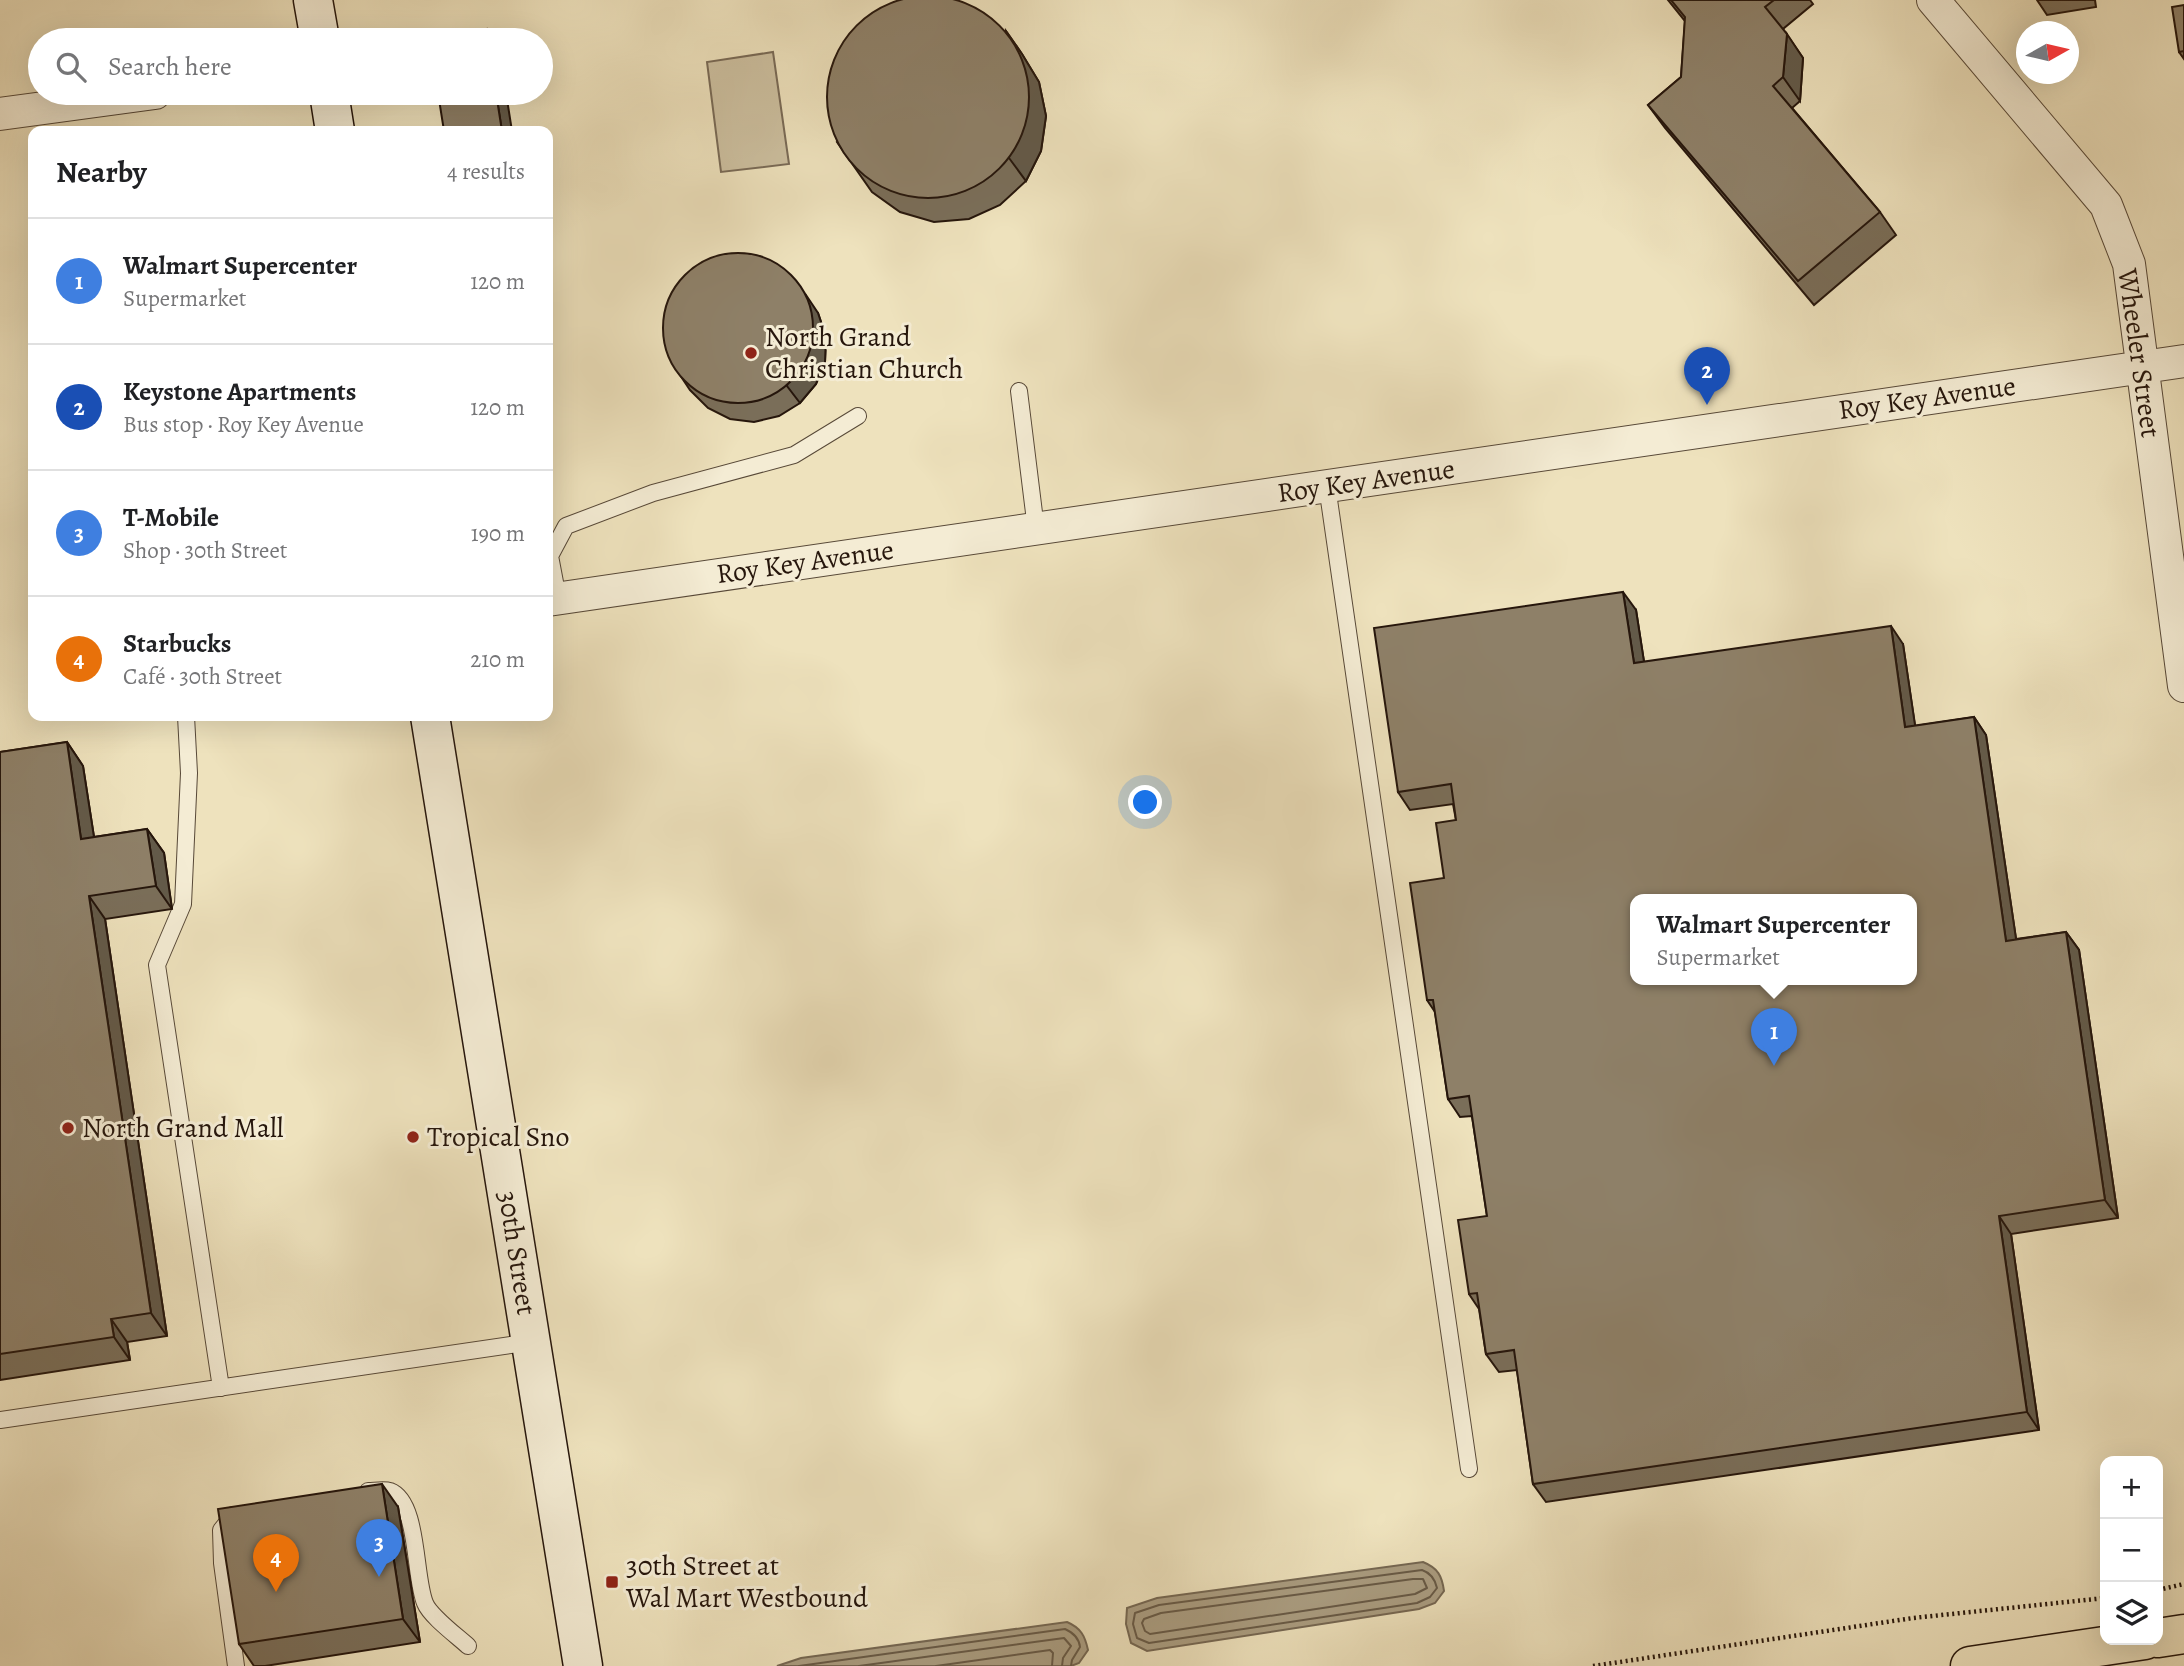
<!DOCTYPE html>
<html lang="en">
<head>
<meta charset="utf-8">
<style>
  :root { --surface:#fff; --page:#f2f2f2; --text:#202124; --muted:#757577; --line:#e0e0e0; --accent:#2563eb }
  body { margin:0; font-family:Alegreya,serif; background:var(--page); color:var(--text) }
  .controls { position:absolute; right:21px; bottom:21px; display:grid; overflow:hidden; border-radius:14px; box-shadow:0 7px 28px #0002 }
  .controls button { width:63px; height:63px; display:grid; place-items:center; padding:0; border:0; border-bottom:2px solid var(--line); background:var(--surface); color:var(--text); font:35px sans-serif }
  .compass { position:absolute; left:2016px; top:21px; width:63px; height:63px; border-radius:50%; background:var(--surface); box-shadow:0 7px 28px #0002; rotate:82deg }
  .you { position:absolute; left:1146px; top:803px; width:24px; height:24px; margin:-18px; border:5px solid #fff; border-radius:50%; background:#1a73e8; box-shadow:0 0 0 10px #1a73e833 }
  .badge { display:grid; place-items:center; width:46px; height:46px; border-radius:50%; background:var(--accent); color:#fff; font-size:23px; font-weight:700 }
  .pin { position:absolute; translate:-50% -58px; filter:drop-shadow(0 2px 4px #0008) }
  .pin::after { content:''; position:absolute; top:37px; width:24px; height:21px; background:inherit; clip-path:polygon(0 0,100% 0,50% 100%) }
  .popup { position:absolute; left:1630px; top:894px; width:287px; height:91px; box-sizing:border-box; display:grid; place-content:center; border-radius:14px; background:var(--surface); filter:drop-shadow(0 2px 5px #0005); font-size:23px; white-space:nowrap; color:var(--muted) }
  .popup b { font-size:26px; color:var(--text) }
  .popup::after { content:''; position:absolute; left:50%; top:100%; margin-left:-14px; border:14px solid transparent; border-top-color:var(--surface) }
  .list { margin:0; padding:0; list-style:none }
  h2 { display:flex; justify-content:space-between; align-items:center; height:91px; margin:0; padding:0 28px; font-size:30px }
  h2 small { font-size:23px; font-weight:400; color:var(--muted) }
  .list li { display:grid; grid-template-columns:46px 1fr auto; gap:21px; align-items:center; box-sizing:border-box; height:126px; padding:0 28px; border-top:2px solid var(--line) }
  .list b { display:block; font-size:26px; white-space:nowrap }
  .list p { margin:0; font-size:23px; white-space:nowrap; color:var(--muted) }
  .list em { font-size:23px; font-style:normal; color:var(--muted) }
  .icon { flex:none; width:38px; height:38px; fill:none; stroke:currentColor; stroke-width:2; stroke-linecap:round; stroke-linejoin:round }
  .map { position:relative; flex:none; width:2184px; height:1666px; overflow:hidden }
  .search { position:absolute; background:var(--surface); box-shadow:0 7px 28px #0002; left:28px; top:28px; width:525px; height:77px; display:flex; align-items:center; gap:18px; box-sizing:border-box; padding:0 24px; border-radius:38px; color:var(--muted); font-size:26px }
  .panel { position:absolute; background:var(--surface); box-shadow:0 7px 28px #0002; left:28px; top:126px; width:525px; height:595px; border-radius:14px }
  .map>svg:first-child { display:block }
  .green { fill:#ccbf9f; stroke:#796a56; stroke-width:2 }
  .water { fill:#aa9d81; stroke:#756752; stroke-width:2 }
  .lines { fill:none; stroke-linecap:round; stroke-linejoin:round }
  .shore { stroke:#685a46; stroke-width:2 }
  .lane-casing { stroke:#584938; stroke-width:18 }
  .street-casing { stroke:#584938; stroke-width:34 }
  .secondary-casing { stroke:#26160c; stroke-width:41 }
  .primary-casing { stroke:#26160c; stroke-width:41 }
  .path { stroke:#26160c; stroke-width:4.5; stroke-dasharray:2 3.5; stroke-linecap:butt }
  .lane { stroke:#f4ecd4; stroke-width:16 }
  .street { stroke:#f4ecd4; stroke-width:32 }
  .secondary { stroke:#f4ecd4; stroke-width:38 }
  .primary { stroke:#eee2bd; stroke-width:38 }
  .wall { fill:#7a6e59; stroke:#26160c; stroke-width:2 }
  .shaded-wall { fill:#635a49; stroke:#26160c; stroke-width:2 }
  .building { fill:#8e8068; stroke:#26160c; stroke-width:2; fill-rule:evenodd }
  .poi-dot { fill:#8f2418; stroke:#f4ecd4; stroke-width:2.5 }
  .labels { text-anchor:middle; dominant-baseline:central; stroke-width:6; stroke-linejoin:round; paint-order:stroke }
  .poi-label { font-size:28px; fill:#26160c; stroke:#f4ecd4; text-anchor:start }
  .street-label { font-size:28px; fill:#26160c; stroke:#f4ecd4 }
</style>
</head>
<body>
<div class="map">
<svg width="2184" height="1666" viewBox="0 0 2184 1666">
  <rect width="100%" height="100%" fill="#eee2bd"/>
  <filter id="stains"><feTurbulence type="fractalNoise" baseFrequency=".00286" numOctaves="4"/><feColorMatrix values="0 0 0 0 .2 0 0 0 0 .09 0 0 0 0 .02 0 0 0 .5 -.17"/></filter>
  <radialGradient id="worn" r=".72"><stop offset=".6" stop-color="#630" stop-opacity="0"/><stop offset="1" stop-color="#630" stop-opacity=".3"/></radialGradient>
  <path class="green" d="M 773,52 L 789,164 L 721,172 L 707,62 Z"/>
  <path class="water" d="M 1423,1562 C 1438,1568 1442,1576 1444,1591 L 1435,1603 L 1419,1609 L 1147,1651 L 1131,1643 L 1126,1624 L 1127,1608 L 1157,1598 Z
    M 1067,1622 C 1081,1628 1085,1636 1088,1650 L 1079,1663 L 1071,1666 L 777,1666 L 801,1658 Z"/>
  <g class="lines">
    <path class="shore" d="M 1422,1570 C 1431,1573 1435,1579 1437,1588 L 1430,1597 L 1417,1603 L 1149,1643 L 1137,1638 L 1133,1624 L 1135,1613 L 1159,1605 Z
      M 1413,1579 L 1423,1579 L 1427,1588 L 1415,1594 L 1150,1634 L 1145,1631 L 1142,1623 L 1144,1619 L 1161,1613 Z
      M 799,1666 L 1065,1629 C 1074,1633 1079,1638 1080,1647 L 1072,1660 L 1071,1666
      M 859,1666 L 1064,1638 L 1071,1646 L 1063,1658 L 1062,1666
      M 936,1666 L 1050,1650 L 1053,1653 L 1052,1666"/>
    <defs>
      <path id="lane" d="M 1019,391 L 1036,529
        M 1327,486 L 1469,1469
        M 558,598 L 550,556 L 566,526 L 653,493 L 794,455 L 858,416
        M 186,716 L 189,773 L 183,904 L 157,965 L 221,1388
        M 0,1420 L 531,1342
        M 368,1491 C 374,1491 384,1489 390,1491 C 419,1502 414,1577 425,1603 C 430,1616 457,1636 468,1646
        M 233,1515 L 221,1530 L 222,1563 L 236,1666"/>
      <path id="street" d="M 1933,0 L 2106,205 L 2129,264 L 2184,686
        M 0,114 L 155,93
        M 548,600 L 2184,361"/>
      <path id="secondary" d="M 313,0 L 320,40
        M 329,93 L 335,131
        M 430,716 L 583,1666"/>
      <path id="primary" d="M 2158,1638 L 2184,1634
        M 1970,1666 L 2145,1640"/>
    </defs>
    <use href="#lane" class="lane-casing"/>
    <use href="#street" class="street-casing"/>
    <use href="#secondary" class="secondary-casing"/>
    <use href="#primary" class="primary-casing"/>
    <path class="path" d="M 2158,1590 L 2184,1584
      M 1593,1666 L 1913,1618 L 2105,1598"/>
    <use href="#lane" class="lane"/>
    <use href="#street" class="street"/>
    <use href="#secondary" class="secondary"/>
    <use href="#primary" class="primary"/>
  </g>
  <path class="wall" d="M 1668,0 L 1810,0 L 1813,4 L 1783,29 L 1803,58 L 1800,101 L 1792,108 L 1880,212 L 1896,235 L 1814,305 L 1665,128 L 1648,105 L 1681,77 L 1685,21 Z
    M 2037,0 L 2095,0 L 2096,7 L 2047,15 Z
    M 2184,5 L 2184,59 L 2179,52 Z
    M 1006,31 L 1022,54 L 1039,82 L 1046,116 L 1041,151 L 1026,181 L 1000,205 L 969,219 L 934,222 L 900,212 L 872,192 L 837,142 Z
    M 818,313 L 826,337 L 825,362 L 816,384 L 800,403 L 779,416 L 754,422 L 730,419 L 708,408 L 690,390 L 678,372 Z
    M 1636,610 L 1644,662 L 1903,644 L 1915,726 L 1974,717 L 1986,735 L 2016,939 L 2066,932 L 2079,950 L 2118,1218 L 2011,1234 L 2039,1430 L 1546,1502 L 1533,1484 L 1517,1370 L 1499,1372 L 1486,1354 L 1479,1309 L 1469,1294 L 1487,1216 L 1472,1116 L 1460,1117 L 1448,1099 L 1435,1012 L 1427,1000 L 1444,878 L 1456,820 L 1453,804 L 1410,810 L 1398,792 Z
    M 67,742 L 83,766 L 94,837 L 147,829 L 164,853 L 172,909 L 105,919 L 167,1336 L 127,1342 L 130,1360 L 0,1380 L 0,752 Z
    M 398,1507 L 420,1642 L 265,1666 L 254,1666 L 239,1644 Z"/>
  <path class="shaded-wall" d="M 487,29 L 495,40 L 489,40 Z
    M 1006,31 L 1022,54 L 1039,82 L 1046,116 L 1041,151 L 1026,181 L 1009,158 Z
    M 1787,34 L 1803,58 L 1800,101 L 1783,77 Z
    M 496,93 L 506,93 L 512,131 L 502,131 Z
    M 806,295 L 818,313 L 826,337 L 825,362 L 816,384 L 800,403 L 787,386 Z
    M 1623,592 L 1636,610 L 1647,681 L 1634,663 Z
    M 1891,626 L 1903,644 L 1918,745 L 1905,727 Z
    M 1974,717 L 1986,735 L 2019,959 L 2006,941 Z
    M 67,742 L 83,766 L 98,863 L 81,839 Z
    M 147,829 L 164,853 L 172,909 L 156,886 Z
    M 89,896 L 105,919 L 167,1336 L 151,1313 Z
    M 2066,932 L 2079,950 L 2118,1218 L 2105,1200 Z
    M 1999,1216 L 2011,1234 L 2039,1430 L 2027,1412 Z
    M 111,1319 L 127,1342 L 130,1360 L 114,1337 Z
    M 382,1484 L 398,1507 L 420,1642 L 403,1619 Z"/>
  <path class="building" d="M827 97a101 101 0 1 1 202 0a101 101 0 1 1-202 0Z
    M 1671,0 L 1774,0 L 1765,7 L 1787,34 L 1783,77 L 1773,86 L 1880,212 L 1798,281 L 1648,105 L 1681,77 L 1685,17 Z
    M 2184,5 L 2184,51 L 2179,52 L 2172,7 Z
    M 487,29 L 489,40 L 431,40 L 431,37 Z
    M 438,93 L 496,93 L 502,131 L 454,131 L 454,130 L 444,131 Z
    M663 328a75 75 0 1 1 150 0a75 75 0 1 1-150 0Z
    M 1623,592 L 1634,663 L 1891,626 L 1905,727 L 1974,717 L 2006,941 L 2066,932 L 2105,1200 L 1999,1216 L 2027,1412 L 1533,1484 L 1514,1350 L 1486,1354 L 1477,1293 L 1469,1294 L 1458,1220 L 1487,1216 L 1469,1096 L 1448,1099 L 1433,1000 L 1427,1000 L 1410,883 L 1444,878 L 1436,823 L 1456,820 L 1451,784 L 1398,792 L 1374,628 ZM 1636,900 L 1912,900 L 1912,980 L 1636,980 Z
    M 67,742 L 81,839 L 147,829 L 156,886 L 89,896 L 151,1313 L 111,1319 L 114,1337 L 0,1354 L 0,752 Z
    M 382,1484 L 403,1619 L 239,1644 L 218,1509 Z"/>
  <g class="poi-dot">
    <circle cx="751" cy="353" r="7"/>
    <circle cx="68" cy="1128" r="7"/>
    <circle cx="413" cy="1137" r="7"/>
    <rect x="605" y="1575" width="14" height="14" rx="3.5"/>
  </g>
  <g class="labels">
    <g class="poi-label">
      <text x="765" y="337">North Grand<tspan x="765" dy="32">Christian Church</tspan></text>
      <text x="82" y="1128">North Grand Mall</text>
      <text x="427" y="1137">Tropical Sno</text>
      <text x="626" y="1566">30th Street at<tspan x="626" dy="32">Wal Mart Westbound</tspan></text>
    </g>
    <g class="street-label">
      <text transform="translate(2139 353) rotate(82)">Wheeler Street</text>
      <text transform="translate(1927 398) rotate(-8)">Roy Key Avenue</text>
      <text transform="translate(1366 481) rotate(-8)">Roy Key Avenue</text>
      <text transform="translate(805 562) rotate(-8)">Roy Key Avenue</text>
      <text transform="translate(517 1253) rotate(81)">30th Street</text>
    </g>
  </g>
  <rect width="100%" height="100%" filter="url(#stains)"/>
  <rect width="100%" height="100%" fill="url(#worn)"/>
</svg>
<div class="controls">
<button>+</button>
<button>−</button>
<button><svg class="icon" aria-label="layers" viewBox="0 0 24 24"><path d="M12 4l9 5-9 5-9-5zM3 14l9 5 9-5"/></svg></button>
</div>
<svg class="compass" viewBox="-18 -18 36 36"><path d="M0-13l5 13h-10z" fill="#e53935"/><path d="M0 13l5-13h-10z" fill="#757577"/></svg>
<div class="you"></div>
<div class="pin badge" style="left:1774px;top:1066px;background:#3f7fe0">1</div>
<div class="popup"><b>Walmart Supercenter</b>Supermarket</div>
<div class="pin badge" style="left:1707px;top:405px;background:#1a4fb4">2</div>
<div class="pin badge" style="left:379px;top:1577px;background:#3f7fe0">3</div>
<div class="pin badge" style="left:276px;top:1592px;background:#e8710a">4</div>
<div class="search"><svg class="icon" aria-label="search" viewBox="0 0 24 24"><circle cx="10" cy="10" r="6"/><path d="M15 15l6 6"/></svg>Search here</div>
<section class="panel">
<h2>Nearby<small>4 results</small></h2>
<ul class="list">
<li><span class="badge" style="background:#3f7fe0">1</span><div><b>Walmart Supercenter</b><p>Supermarket</p></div><em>120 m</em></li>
<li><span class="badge" style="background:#1a4fb4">2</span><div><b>Keystone Apartments</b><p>Bus stop · Roy Key Avenue</p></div><em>120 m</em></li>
<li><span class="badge" style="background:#3f7fe0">3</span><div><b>T-Mobile</b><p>Shop · 30th Street</p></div><em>190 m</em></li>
<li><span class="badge" style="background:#e8710a">4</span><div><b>Starbucks</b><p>Café · 30th Street</p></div><em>210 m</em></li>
</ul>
</section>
</div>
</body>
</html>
